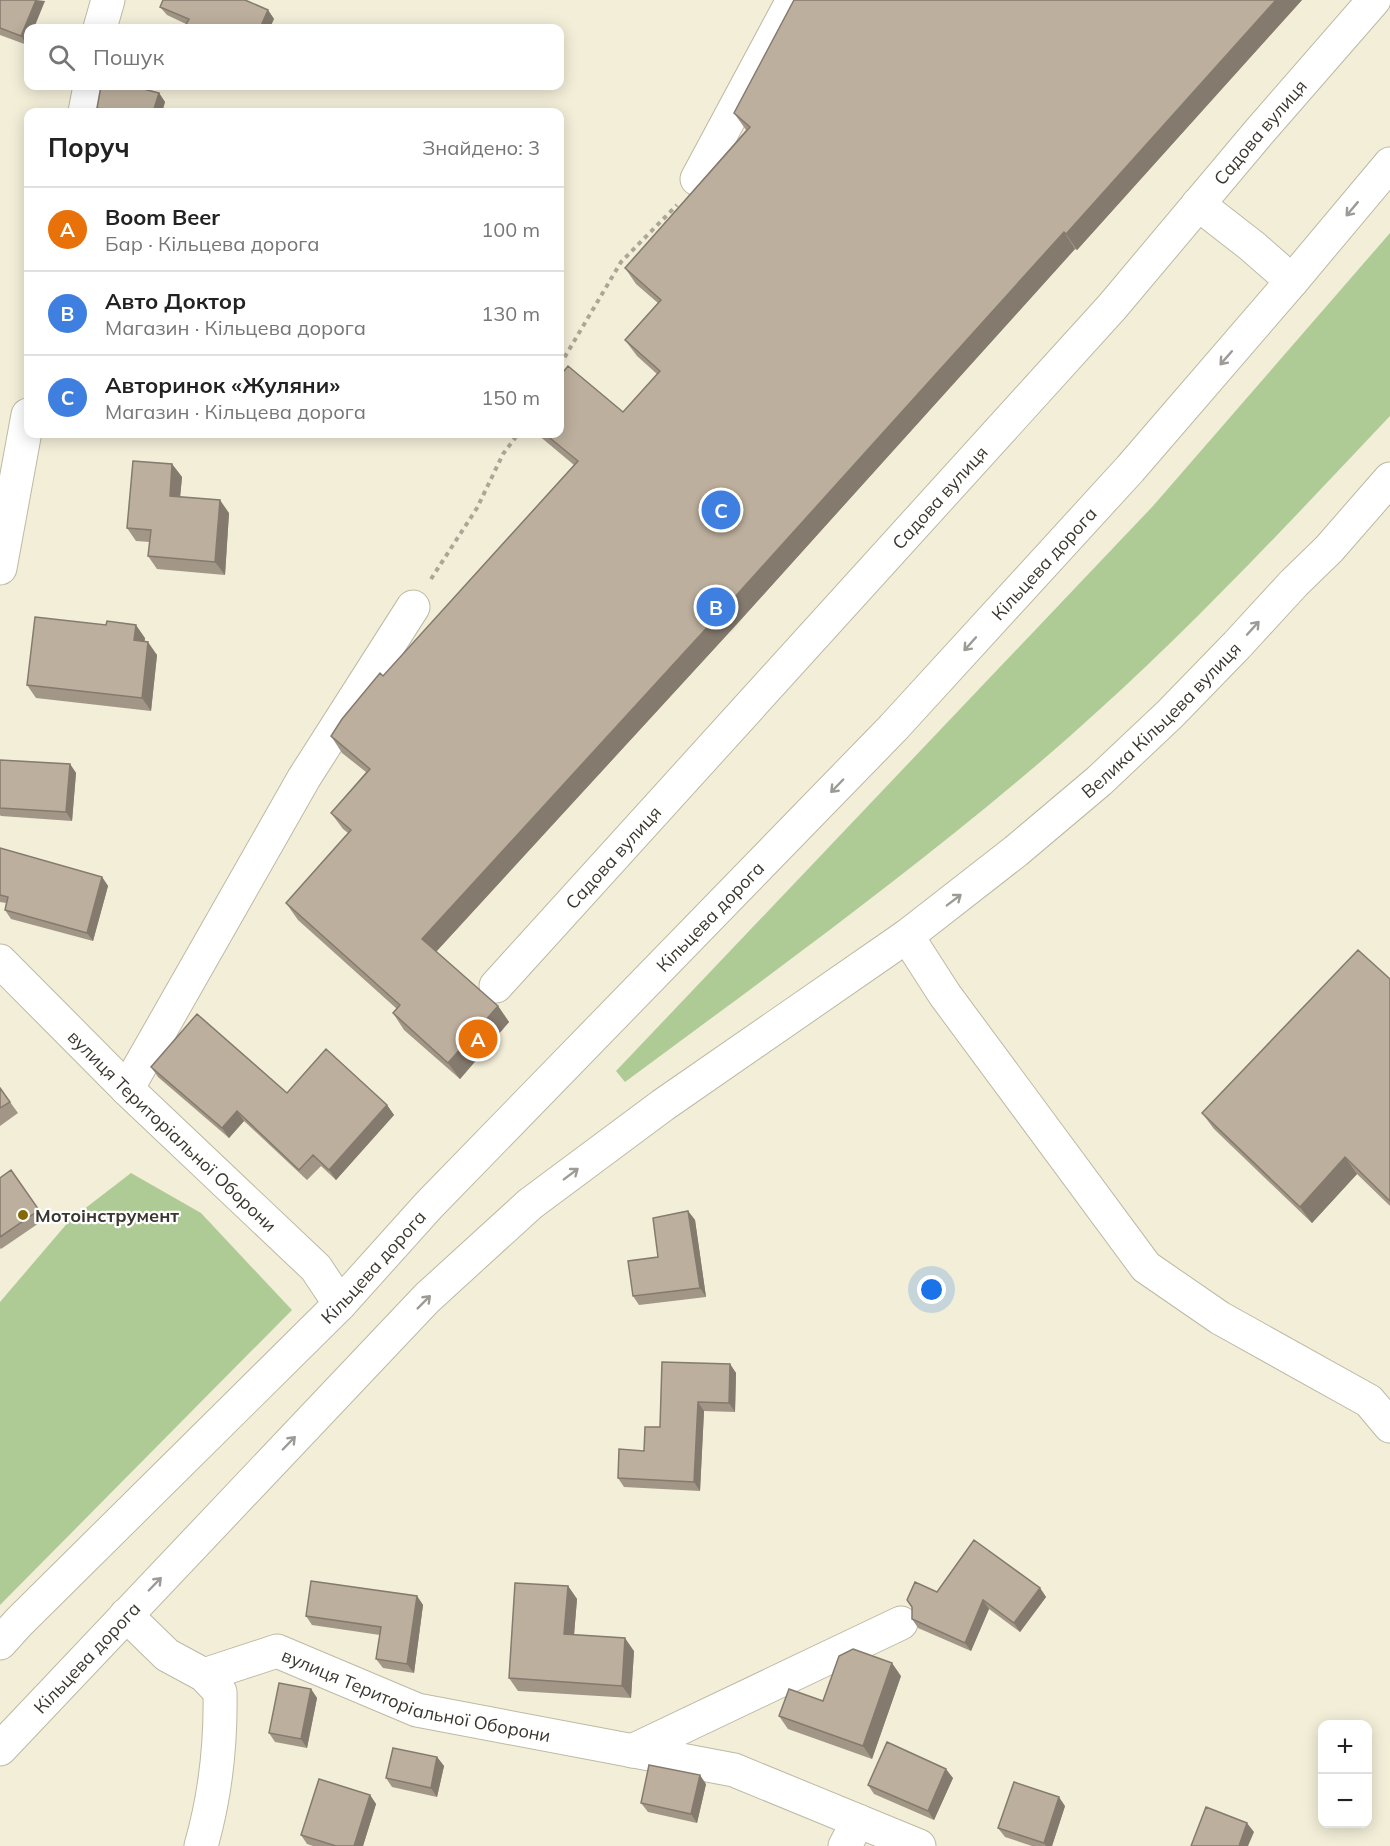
<!DOCTYPE html>
<html lang="uk">
<head>
<meta charset="utf-8">
<style>
  :root { --surface:#fff; --page:#f6f6f6; --text:#222; --muted:#767676; --line:#e0e0e0; --accent:#0b8043 }
  body { margin:0; font-family:Mulish,sans-serif; background:var(--page); color:var(--text) }
  .controls { position:absolute; right:18px; bottom:18px; display:grid; overflow:hidden; border-radius:12px; box-shadow:0 3px 15px #0003 }
  .controls button { width:54px; height:54px; display:grid; place-items:center; padding:0; border:0; border-bottom:2px solid var(--line); background:var(--surface); color:var(--text); font:30px sans-serif }
  .you { position:absolute; left:932px; top:1290px; width:21px; height:21px; margin:-15px; border:4px solid #fff; border-radius:50%; background:#1a73e8; box-shadow:0 0 0 9px #1a73e833 }
  .badge { display:grid; place-items:center; width:39px; height:39px; border-radius:50%; background:var(--accent); color:#fff; font-size:20px; font-weight:700 }
  .pin { position:absolute; translate:-50% -50%; border:3px solid #fff; box-shadow:0 2px 6px #0006 }
  .list { margin:0; padding:0; list-style:none }
  h2 { display:flex; justify-content:space-between; align-items:center; height:78px; margin:0; padding:0 24px; font-size:26px }
  h2 small { font-size:20px; font-weight:400; color:var(--muted) }
  .list li { display:grid; grid-template-columns:39px 1fr auto; gap:18px; align-items:center; box-sizing:border-box; height:84px; padding:0 24px; border-top:2px solid var(--line) }
  .list b { display:block; font-size:22px; white-space:nowrap }
  .list p { margin:0; font-size:20px; white-space:nowrap; color:var(--muted) }
  .list em { font-size:20px; font-style:normal; color:var(--muted) }
  .icon { flex:none; width:33px; height:33px; fill:none; stroke:currentColor; stroke-width:2; stroke-linecap:round; stroke-linejoin:round }
  .map { position:relative; flex:none; width:1390px; height:1846px; overflow:hidden }
  .search { position:absolute; background:var(--surface); box-shadow:0 3px 15px #0003; left:24px; top:24px; width:540px; height:66px; display:flex; align-items:center; gap:15px; box-sizing:border-box; padding:0 21px; border-radius:12px; color:var(--muted); font-size:22px }
  .panel { position:absolute; background:var(--surface); box-shadow:0 3px 15px #0003; left:24px; top:108px; width:540px; height:330px; border-radius:12px }
  .map>svg:first-child { display:block }
  .green { fill:#afcb95 }
  .lines { fill:none; stroke-linecap:round; stroke-linejoin:round }
  .minor-casing { stroke:#beb9a4; stroke-width:35 }
  .highway-casing { stroke:#beb9a4; stroke-width:35 }
  .path { stroke:#aaa796; stroke-width:4; stroke-dasharray:4.5 4.5; stroke-linecap:butt }
  .minor { stroke:#fff; stroke-width:33 }
  .highway { stroke:#fff; stroke-width:33 }
  .wall { fill:#a29687 }
  .shaded-wall { fill:#847a6e }
  .building { fill:#bcaf9d; stroke:#847a6e; stroke-width:1.5 }
  .oneway { stroke:#9c9b96 }
  .poi-dot { fill:#856903; stroke:#fff; stroke-width:2 }
  .labels { text-anchor:middle; dominant-baseline:central; stroke-width:4.5; stroke-linejoin:round; paint-order:stroke }
  .street-label { font-size:18px; fill:#39372e; stroke:#fff }
  .poi-label { font-size:18px; font-weight:bold; fill:#39372e; stroke:#fff; text-anchor:start }
</style>
</head>
<body>
<div class="map">
<svg width="1390" height="1846" viewBox="0 0 1390 1846">
  <rect width="100%" height="100%" fill="#f2eed8"/>
  <path class="green" d="M 1390,233 L 1390,416 C 1286,526 1183,637 1069,737 C 928,861 776,970 625,1082 L 616,1071 L 1153,506 Z
    M 131,1173 L 201,1213 L 292,1310 L 0,1605 L 0,1302 L 70,1220 Z"/>
  <g class="lines">
    <defs>
      <g id="minor">
        <path d="M 100,28 L 108,0"/>
        <path d="M 85,112 L 90,86"/>
        <path d="M 697,179 L 793,0"/>
        <path d="M 1198,204 L 1252,246 L 1292,281"/>
        <path d="M 0,568 L 28,415"/>
        <path d="M 907,936 L 945,995 L 1146,1267 L 1220,1318 L 1369,1401 L 1390,1426"/>
        <path id="s1" d="M 0,961 L 127,1089 L 316,1268 L 340,1304"/>
        <path id="s2" d="M 496,986 L 1112,307 L 1259,132 L 1374,0"/>
        <path d="M 127,1089 L 304,778 L 413,607"/>
        <path d="M 126,1615 L 167,1655 L 204,1675 L 220,1692 C 221,1743 215,1797 201,1846"/>
        <path id="s3" d="M 204,1675 L 277,1651 L 417,1710 L 734,1770 L 919,1846"/>
        <path d="M 632,1751 L 901,1623"/>
        <path d="M 845,1846 L 858,1821"/>
      </g>
      <g id="highway">
        <path id="s4" d="M 0,1643 L 19,1622 L 340,1304 L 429,1205 L 893,728 L 1130,469 L 1292,281 L 1390,164"/>
        <path id="s5" d="M 0,1749 L 427,1298 L 530,1204 L 663,1105 L 907,936 L 1016,851 L 1099,781 L 1170,714 L 1237,645 L 1294,583 L 1329,549 L 1390,479"/>
      </g>
    </defs>
    <use href="#minor" class="minor-casing"/>
    <use href="#highway" class="highway-casing"/>
    <path class="path" d="M 560,365 L 621,262 L 677,205
      M 431,579 L 477,508 L 503,454 L 518,434"/>
    <use href="#minor" class="minor"/>
    <use href="#highway" class="highway"/>
  </g>
  <path class="wall" d="M 0,0 L 45,1 L 28,28 L 28,42 L 27,45 L 0,35 Z
    M 1302,0 L 1077,250 L 1075,249 L 736,625 L 436,952 L 498,1006 L 509,1022 L 460,1079 L 404,1030 L 393,1013 L 397,1009 L 298,920 L 286,903 L 348,833 L 343,829 L 331,813 L 366,772 L 342,753 L 331,736 L 383,676 L 574,465 L 537,434 L 560,434 L 623,412 L 657,374 L 637,356 L 625,340 L 658,303 L 636,284 L 625,268 L 746,130 L 734,113 Z
    M 160,7 L 268,10 L 274,19 L 186,24 L 167,15 Z
    M 159,93 L 165,102 L 162,112 L 100,112 L 97,108 Z
    M 172,464 L 182,477 L 180,497 L 229,513 L 225,575 L 157,569 L 148,556 L 150,542 L 136,541 L 127,528 Z
    M 145,638 L 144,642 L 157,655 L 151,711 L 36,698 L 27,685 Z
    M 0,760 L 70,764 L 76,773 L 72,821 L 1,816 L 0,815 Z
    M 0,848 L 102,877 L 108,886 L 93,941 L 11,919 L 5,910 L 6,903 L 0,902 Z
    M 1390,979 L 1390,1206 L 1357,1174 L 1312,1223 L 1214,1129 L 1202,1113 Z
    M 151,1067 L 287,1093 L 387,1105 L 394,1115 L 336,1180 L 321,1166 L 307,1180 L 244,1121 L 229,1138 L 158,1077 Z
    M 0,1088 L 18,1113 L 0,1126 Z
    M 11,1170 L 45,1219 L 1,1249 L 0,1248 L 0,1178 Z
    M 688,1211 L 695,1220 L 706,1297 L 639,1305 L 633,1296 Z
    M 730,1364 L 736,1373 L 735,1412 L 704,1411 L 700,1491 L 624,1487 L 618,1478 L 644,1451 L 660,1427 Z
    M 568,1586 L 577,1599 L 574,1635 L 634,1651 L 631,1698 L 518,1691 L 509,1678 Z
    M 1040,1588 L 1046,1597 L 1020,1632 L 989,1609 L 971,1651 L 918,1628 L 912,1619 L 912,1608 L 907,1600 L 937,1592 Z
    M 417,1596 L 423,1605 L 414,1673 L 383,1668 L 376,1659 L 380,1635 L 312,1625 L 306,1616 Z
    M 901,1676 L 872,1759 L 788,1729 L 779,1716 Z
    M 311,1689 L 317,1698 L 307,1748 L 275,1742 L 269,1733 Z
    M 437,1757 L 444,1766 L 437,1797 L 392,1787 L 386,1778 Z
    M 953,1778 L 934,1820 L 874,1794 L 868,1785 Z
    M 706,1784 L 697,1823 L 648,1812 L 641,1803 Z
    M 370,1795 L 376,1804 L 363,1846 L 313,1846 L 307,1844 L 301,1835 Z
    M 1065,1806 L 1052,1846 L 1032,1846 L 1005,1837 L 998,1828 Z"/>
  <path class="shaded-wall" d="M 36,0 L 45,1 L 34,28 L 28,28 L 28,42 L 27,45 L 21,36 Z
    M 1276,0 L 1302,0 L 1077,250 L 1066,234 Z
    M 268,10 L 274,19 L 270,28 L 260,28 Z
    M 159,93 L 165,102 L 162,112 L 153,112 Z
    M 1064,232 L 1075,249 L 736,625 L 433,955 L 422,939 Z
    M 172,464 L 182,477 L 179,509 L 170,496 Z
    M 220,500 L 229,513 L 225,575 L 215,562 Z
    M 136,625 L 145,638 L 143,653 L 134,640 Z
    M 148,642 L 157,655 L 151,711 L 142,698 Z
    M 70,764 L 76,773 L 72,821 L 66,812 Z
    M 102,877 L 108,886 L 93,941 L 87,933 Z
    M 498,1006 L 509,1022 L 460,1079 L 448,1063 Z
    M 387,1105 L 394,1115 L 336,1180 L 329,1170 Z
    M 237,1111 L 244,1121 L 229,1138 L 222,1128 Z
    M 1345,1157 L 1357,1174 L 1312,1223 L 1300,1207 Z
    M 688,1211 L 695,1220 L 706,1297 L 700,1288 Z
    M 730,1364 L 736,1373 L 735,1412 L 729,1403 Z
    M 698,1402 L 704,1411 L 700,1491 L 694,1482 Z
    M 568,1586 L 577,1599 L 573,1647 L 564,1634 Z
    M 1040,1588 L 1046,1597 L 1020,1632 L 1014,1623 Z
    M 417,1596 L 423,1605 L 414,1673 L 407,1664 Z
    M 983,1600 L 989,1609 L 971,1651 L 965,1643 Z
    M 625,1638 L 634,1651 L 631,1698 L 622,1686 Z
    M 892,1663 L 901,1676 L 872,1759 L 863,1746 Z
    M 311,1689 L 317,1698 L 307,1748 L 301,1739 Z
    M 437,1757 L 444,1766 L 437,1797 L 431,1788 Z
    M 946,1769 L 953,1778 L 934,1820 L 928,1811 Z
    M 700,1775 L 706,1784 L 697,1823 L 691,1814 Z
    M 370,1795 L 376,1804 L 363,1846 L 354,1846 Z
    M 1059,1797 L 1065,1806 L 1052,1846 L 1046,1846 L 1044,1843 Z
    M 1247,1823 L 1254,1832 L 1248,1846 L 1239,1846 Z"/>
  <path class="building" d="M 0,0 L 36,0 L 21,36 L 0,28 Z
    M 163,0 L 245,0 L 268,10 L 260,28 L 184,28 L 189,19 L 160,7 Z
    M 794,0 L 1276,0 L 1066,234 L 1064,232 L 724,609 L 422,939 L 498,1006 L 448,1063 L 393,1013 L 400,1005 L 286,903 L 351,830 L 331,813 L 370,769 L 331,736 L 342,719 L 380,673 L 383,676 L 578,461 L 545,434 L 560,434 L 560,376 L 568,366 L 623,412 L 660,371 L 625,340 L 661,300 L 625,268 L 750,127 L 734,113 Z
    M 101,86 L 132,86 L 159,93 L 153,112 L 112,112 L 97,108 Z
    M 133,461 L 172,464 L 170,496 L 220,500 L 215,562 L 148,556 L 151,530 L 127,528 Z
    M 35,617 L 106,625 L 107,621 L 136,625 L 134,640 L 148,642 L 142,698 L 27,685 Z
    M 0,760 L 70,764 L 66,812 L 0,808 Z
    M 0,848 L 102,877 L 87,933 L 5,910 L 8,897 L 0,895 Z
    M 1358,950 L 1390,979 L 1390,1201 L 1345,1157 L 1300,1207 L 1202,1113 Z
    M 197,1014 L 287,1093 L 326,1049 L 387,1105 L 329,1170 L 313,1155 L 299,1170 L 237,1111 L 222,1128 L 151,1067 Z
    M 0,1088 L 10,1102 L 0,1108 Z
    M 11,1170 L 39,1210 L 0,1237 L 0,1178 Z
    M 688,1211 L 700,1288 L 633,1296 L 628,1261 L 658,1257 L 653,1218 Z
    M 662,1362 L 730,1364 L 729,1403 L 698,1402 L 694,1482 L 618,1478 L 619,1449 L 644,1451 L 645,1427 L 660,1427 Z
    M 974,1540 L 1040,1588 L 1014,1623 L 983,1600 L 965,1643 L 912,1619 L 912,1607 L 907,1600 L 915,1582 L 937,1592 Z
    M 311,1581 L 417,1596 L 407,1664 L 376,1659 L 381,1627 L 306,1616 Z
    M 515,1583 L 568,1586 L 564,1634 L 625,1638 L 622,1686 L 509,1678 Z
    M 853,1649 L 892,1663 L 863,1746 L 779,1716 L 789,1689 L 823,1701 L 839,1656 Z
    M 279,1683 L 311,1689 L 301,1739 L 269,1733 Z
    M 887,1742 L 946,1769 L 928,1811 L 868,1785 Z
    M 393,1748 L 437,1757 L 431,1788 L 386,1778 Z
    M 649,1765 L 700,1775 L 691,1814 L 641,1803 Z
    M 319,1779 L 370,1795 L 354,1846 L 336,1846 L 301,1835 Z
    M 1014,1782 L 1059,1797 L 1044,1843 L 998,1828 Z
    M 1206,1807 L 1247,1823 L 1239,1846 L 1191,1846 Z"/>
  <defs><path id="oneway-shaft" d="M-6 0H5M1.5-3L5.5 0L1.5 3" fill="none" stroke-width="1.6" stroke-linecap="round" stroke-linejoin="round" transform="scale(1.5)"/></defs>
  <g class="oneway">
    <use href="#oneway-shaft" transform="translate(1352 209) rotate(130)"/>
    <use href="#oneway-shaft" transform="translate(1226 358) rotate(131)"/>
    <use href="#oneway-shaft" transform="translate(1253 628) rotate(-48)"/>
    <use href="#oneway-shaft" transform="translate(970 644) rotate(132)"/>
    <use href="#oneway-shaft" transform="translate(837 786) rotate(134)"/>
    <use href="#oneway-shaft" transform="translate(954 900) rotate(-37)"/>
    <use href="#oneway-shaft" transform="translate(571 1174) rotate(-37)"/>
    <use href="#oneway-shaft" transform="translate(424 1302) rotate(-45)"/>
    <use href="#oneway-shaft" transform="translate(289 1443) rotate(-46)"/>
    <use href="#oneway-shaft" transform="translate(155 1584) rotate(-46)"/>
  </g>
  <circle class="poi-dot" cx="23" cy="1215" r="6"/>
  <g class="labels">
    <g class="street-label">
      <text stroke="none"><textPath href="#s2" startOffset="1146">Садова вулиця</textPath></text>
      <text stroke="none"><textPath href="#s2" startOffset="660">Садова вулиця</textPath></text>
      <text stroke="none"><textPath href="#s4" startOffset="1502">Кільцева дорога</textPath></text>
      <text stroke="none"><textPath href="#s5" startOffset="1557">Велика Кільцева вулиця</textPath></text>
      <text stroke="none"><textPath href="#s2" startOffset="174">Садова вулиця</textPath></text>
      <text stroke="none"><textPath href="#s4" startOffset="1016">Кільцева дорога</textPath></text>
      <text stroke="none"><textPath href="#s1" startOffset="242">вулиця Територіальної Оборони</textPath></text>
      <text stroke="none"><textPath href="#s4" startOffset="530">Кільцева дорога</textPath></text>
      <text stroke="none"><textPath href="#s5" startOffset="126">Кільцева дорога</textPath></text>
      <text stroke="none"><textPath href="#s3" startOffset="224">вулиця Територіальної Оборони</textPath></text>
    </g>
    <g class="poi-label">
      <text x="35" y="1215">Мотоінструмент</text>
    </g>
  </g>
</svg>
<div class="controls">
<button>+</button>
<button>−</button>
</div>
<div class="you"></div>
<div class="pin badge" style="left:478px;top:1039px;background:#e8710a">A</div>
<div class="pin badge" style="left:716px;top:607px;background:#3f7fe0">B</div>
<div class="pin badge" style="left:721px;top:510px;background:#3f7fe0">C</div>
<div class="search"><svg class="icon" aria-label="search" viewBox="0 0 24 24"><circle cx="10" cy="10" r="6"/><path d="M15 15l6 6"/></svg>Пошук</div>
<section class="panel">
<h2>Поруч<small>Знайдено: 3</small></h2>
<ul class="list">
<li><span class="badge" style="background:#e8710a">A</span><div><b>Boom Beer</b><p>Бар · Кільцева дорога</p></div><em>100 m</em></li>
<li><span class="badge" style="background:#3f7fe0">B</span><div><b>Авто Доктор</b><p>Магазин · Кільцева дорога</p></div><em>130 m</em></li>
<li><span class="badge" style="background:#3f7fe0">C</span><div><b>Авторинок «Жуляни»</b><p>Магазин · Кільцева дорога</p></div><em>150 m</em></li>
</ul>
</section>
</div>
</body>
</html>
